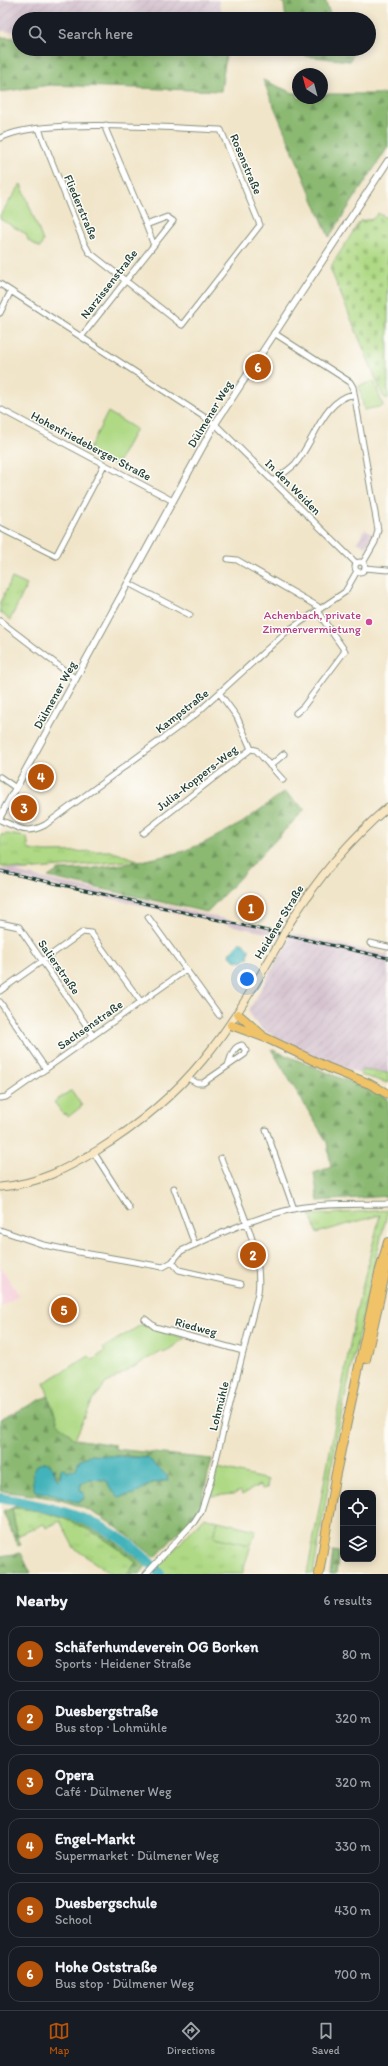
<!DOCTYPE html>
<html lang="en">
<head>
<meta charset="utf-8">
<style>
  :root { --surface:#171b24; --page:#242831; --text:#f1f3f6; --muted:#9ea1a6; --line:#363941; --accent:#b45309 }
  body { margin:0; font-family:Itim,sans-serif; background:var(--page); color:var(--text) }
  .controls { position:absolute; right:12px; bottom:12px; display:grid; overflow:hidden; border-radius:8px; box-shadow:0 2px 10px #0003 }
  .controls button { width:36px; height:36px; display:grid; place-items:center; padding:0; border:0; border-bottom:1px solid var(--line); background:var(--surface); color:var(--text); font:20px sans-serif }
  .compass { position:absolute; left:292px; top:68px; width:36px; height:36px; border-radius:50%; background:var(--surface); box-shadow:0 2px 10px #0003; rotate:324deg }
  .you { position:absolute; left:247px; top:979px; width:14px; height:14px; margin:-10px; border:3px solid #fff; border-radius:50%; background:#1a73e8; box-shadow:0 0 0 6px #1a73e833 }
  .badge { display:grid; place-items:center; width:26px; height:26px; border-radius:50%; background:var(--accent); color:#fff; font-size:13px; font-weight:700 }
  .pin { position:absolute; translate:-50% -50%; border:2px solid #fff; box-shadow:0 1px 4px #0006 }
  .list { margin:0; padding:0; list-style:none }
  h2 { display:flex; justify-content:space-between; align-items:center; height:52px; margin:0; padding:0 16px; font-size:17px }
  h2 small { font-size:13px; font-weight:400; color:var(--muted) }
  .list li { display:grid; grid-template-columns:26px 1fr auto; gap:12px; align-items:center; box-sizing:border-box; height:56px; margin:0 8px 8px; padding:0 8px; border:1px solid var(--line); border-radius:12px }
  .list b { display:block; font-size:15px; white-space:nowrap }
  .list p { margin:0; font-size:13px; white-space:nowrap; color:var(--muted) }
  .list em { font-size:13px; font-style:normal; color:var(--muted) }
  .icon { flex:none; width:22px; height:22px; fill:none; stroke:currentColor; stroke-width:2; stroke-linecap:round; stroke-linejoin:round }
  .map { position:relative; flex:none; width:388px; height:1574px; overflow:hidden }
  .search { position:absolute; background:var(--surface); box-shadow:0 2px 10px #0003; left:12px; right:12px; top:12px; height:44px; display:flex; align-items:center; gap:10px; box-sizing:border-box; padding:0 14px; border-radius:22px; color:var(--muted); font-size:15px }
  .sheet { height:436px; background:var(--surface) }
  nav { display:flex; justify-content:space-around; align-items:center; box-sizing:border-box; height:56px; border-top:1px solid var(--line); background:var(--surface); font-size:11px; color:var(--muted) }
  nav a { display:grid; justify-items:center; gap:2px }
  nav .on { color:var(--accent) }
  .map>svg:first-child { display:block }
  .built { fill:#f5cfda }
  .industrial { fill:url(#industrial-furrows) }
  .railway { fill:#d1bdcb }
  .grass { fill:url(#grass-tufts); stroke:#678b5c }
  .forest { fill:url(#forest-firs); stroke:#557b53; fill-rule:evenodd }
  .cemetery { fill:url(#cemetery-stones); stroke:#678b5c }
  .green { fill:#afd984; stroke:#678b5c }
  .water { fill:#42b3ba; stroke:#307877 }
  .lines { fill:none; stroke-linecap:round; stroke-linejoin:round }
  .river { stroke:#42b3ba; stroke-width:10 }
  .minor-casing { stroke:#88917e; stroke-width:7 }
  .tertiary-casing { stroke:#88917e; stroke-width:8 }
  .secondary-casing { stroke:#88917e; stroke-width:9 }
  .trunk-casing { stroke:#88917e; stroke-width:10 }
  .minor { stroke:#fff; stroke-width:5 }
  .tertiary { stroke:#fff; stroke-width:6 }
  .secondary { stroke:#f9e7c3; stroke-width:7 }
  .trunk { stroke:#f0c369; stroke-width:8 }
  .rail-casing { stroke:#1f3d34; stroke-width:3 }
  .rail { stroke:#fdfcf7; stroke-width:1.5; stroke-dasharray:4.5; stroke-linecap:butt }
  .secondary-bridge-casing { stroke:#88917e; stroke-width:9; stroke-linecap:butt }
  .secondary-bridge { stroke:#f9e7c3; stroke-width:7 }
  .hotel-dot { fill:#d1479c; stroke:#fdfcf7; stroke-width:1.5 }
  .labels { text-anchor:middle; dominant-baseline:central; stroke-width:3; stroke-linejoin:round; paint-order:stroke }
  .street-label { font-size:12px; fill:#1f3d34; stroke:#fdfcf7 }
  .hotel-label { font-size:12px; fill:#b23c85; stroke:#fdfcf7; text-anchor:end }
</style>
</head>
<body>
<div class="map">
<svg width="388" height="1574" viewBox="0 0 388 1574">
  <defs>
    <pattern id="industrial-furrows" width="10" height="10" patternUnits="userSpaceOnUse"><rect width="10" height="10" fill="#d1bdcb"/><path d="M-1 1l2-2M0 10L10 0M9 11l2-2" fill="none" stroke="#b3a3af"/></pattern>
    <pattern id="grass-tufts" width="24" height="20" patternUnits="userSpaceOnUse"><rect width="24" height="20" fill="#afd984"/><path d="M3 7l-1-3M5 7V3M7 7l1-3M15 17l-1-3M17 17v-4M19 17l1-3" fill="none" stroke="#96bb73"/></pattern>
    <pattern id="forest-firs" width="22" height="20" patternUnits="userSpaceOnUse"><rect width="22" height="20" fill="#8bb972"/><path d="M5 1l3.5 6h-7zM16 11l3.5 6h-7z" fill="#71985e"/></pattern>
    <pattern id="cemetery-stones" width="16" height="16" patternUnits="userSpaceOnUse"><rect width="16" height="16" fill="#afd984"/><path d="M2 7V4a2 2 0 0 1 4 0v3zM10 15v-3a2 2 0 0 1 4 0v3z" fill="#96bb73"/></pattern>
  </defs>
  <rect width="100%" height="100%" fill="#fdfcf7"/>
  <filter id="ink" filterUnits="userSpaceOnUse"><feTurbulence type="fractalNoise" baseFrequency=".025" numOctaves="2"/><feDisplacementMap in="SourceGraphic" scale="8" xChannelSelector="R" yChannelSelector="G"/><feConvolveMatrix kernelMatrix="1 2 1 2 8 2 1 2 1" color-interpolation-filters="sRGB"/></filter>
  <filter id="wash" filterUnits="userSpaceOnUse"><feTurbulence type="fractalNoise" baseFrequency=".012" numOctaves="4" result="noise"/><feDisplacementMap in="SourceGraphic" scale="16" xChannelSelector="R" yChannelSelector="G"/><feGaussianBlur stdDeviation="0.9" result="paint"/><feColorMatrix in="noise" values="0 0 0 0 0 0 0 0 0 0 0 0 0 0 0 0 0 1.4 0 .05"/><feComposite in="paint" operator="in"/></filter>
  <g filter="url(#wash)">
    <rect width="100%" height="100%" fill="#f1e5c9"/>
    <path class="built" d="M 0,1266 L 19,1295 L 0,1307 Z"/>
    <path class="industrial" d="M 0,0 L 218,0 L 224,19 L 19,19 L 19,32 L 0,31 Z
      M 365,529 L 374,534 L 366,547 L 357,542 Z
      M 290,938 L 388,960 L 388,1073 L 362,1070 L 360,1074 L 307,1053 L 263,1030 L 251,1017 L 249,1010 Z"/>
    <path class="railway" d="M 0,869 L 18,869 L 27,871 L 14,872 L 388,955 L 388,960 L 0,874 Z"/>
    <path class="grass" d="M 12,578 L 27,585 L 10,620 L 0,612 L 0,603 Z
      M 8,834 L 27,837 L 29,850 L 46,852 L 110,851 L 138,860 L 26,870 L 3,867 L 0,866 L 0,835 Z
      M 362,1070 L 388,1073 L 388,1083 L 360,1075 Z
      M 388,1210 L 372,1273 L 339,1425 L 313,1574 L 307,1574 L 356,1312 L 380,1215 L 317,1233 L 310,1215 Z
      M 12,1508 C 59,1509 101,1533 136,1562 L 128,1574 L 111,1574 L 74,1548 L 60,1521 L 46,1528 L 44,1524 L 17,1536 Z
      M 204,1517 L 218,1521 L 214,1537 L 251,1545 L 242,1574 L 166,1574 L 159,1566 Z"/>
    <path class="forest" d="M 281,0 L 325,0 L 330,14 L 336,19 L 286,19 L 284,4 Z
      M 0,37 L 19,38 L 19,49 L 227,49 L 221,91 L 50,85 L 0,92 Z
      M 302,49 L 355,49 L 350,61 L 306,56 Z
      M 263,80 L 293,93 L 298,93 L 298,98 L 322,98 L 322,94 L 388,94 L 388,147 L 329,237 Z
      M 284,792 L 305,809 L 207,912 L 48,877 L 59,870 L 88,869 L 138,862 L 181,852 L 204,843 L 242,823 Z
      M 271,1049 L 388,1098 L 388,1196 L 318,1201 L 314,1173 L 331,1167 L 327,1142 Z
      M 48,1396 L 58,1423 L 75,1439 L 115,1445 L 115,1449 L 212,1459 L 201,1504 L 196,1513 L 155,1558 C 132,1538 100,1512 70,1503 C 48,1496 23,1494 0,1491 L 0,1420 ZM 119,1455 L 148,1458 L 167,1476 L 168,1479 L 161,1482 L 152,1483 L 145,1488 L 112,1491 L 106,1480 L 89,1479 L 81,1484 L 80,1490 L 84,1494 L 61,1499 L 50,1493 L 54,1468 L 58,1480 L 67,1472 Z
      M 19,1505 C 70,1515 107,1531 146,1566 L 140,1574 L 128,1574 L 136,1562 C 101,1534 59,1509 12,1508 C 14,1519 16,1535 21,1545 L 18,1546 L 3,1512 Z
      M 333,1551 L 339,1552 L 336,1574 L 330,1574 Z
      M 21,1553 L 31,1574 L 0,1574 L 0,1556 Z"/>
    <path class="cemetery" d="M 378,213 L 388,219 L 388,400 L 383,396 L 330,268 L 360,221 L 373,219 Z"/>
    <path class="green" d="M 21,184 L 43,241 L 40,248 L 28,240 L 26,234 L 0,219 L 0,215 Z
      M 374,381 L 383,406 L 364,410 L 359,386 Z
      M 108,412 L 136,429 L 116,466 L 88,451 Z
      M 70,1091 L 72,1091 L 82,1106 L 68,1117 L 66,1113 L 64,1115 L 54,1102 Z
      M 141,1325 L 185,1338 L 164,1353 L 161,1351 L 105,1384 L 91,1404 L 75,1439 L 58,1423 L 44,1383 L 89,1356 L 93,1360 L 105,1351 L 103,1348 Z
      M 218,1468 L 268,1480 L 267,1488 L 262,1489 L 259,1485 L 242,1495 L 240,1491 L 234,1494 L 211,1496 Z
      M 218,1521 L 256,1530 L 251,1545 L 214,1537 Z"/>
    <path class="water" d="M 239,943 L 244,943 L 249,949 L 248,958 L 242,962 L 234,960 L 230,956 L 231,951 Z
      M 91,1455 L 148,1458 L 167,1476 L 168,1480 L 152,1483 L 134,1494 L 119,1497 L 112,1491 L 106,1480 L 89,1479 L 81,1484 L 80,1490 L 84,1494 L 84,1499 L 78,1502 C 63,1499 50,1493 35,1491 C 31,1482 32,1473 37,1465 L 46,1462 C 57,1468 52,1473 58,1480 L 60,1479 L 61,1469 L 64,1468 L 67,1472 L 76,1469 L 79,1460 Z"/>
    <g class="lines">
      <path class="river" d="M 0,1498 C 64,1509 116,1522 160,1574"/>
    </g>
  </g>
  <g filter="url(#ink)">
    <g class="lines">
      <defs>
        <path id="minor" d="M 106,125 L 106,130 L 146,225
          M 0,138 C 21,128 49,127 72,126 C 121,124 171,128 221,130 L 260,225 L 182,325 L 89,252 L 84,243 L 39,129
          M 0,284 L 215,424 L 356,563
          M 0,313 L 11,291
          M 274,333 L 350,382 L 353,387 L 378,530 L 375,542 L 363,563
          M 81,337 L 173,221 L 167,217 L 146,225 L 153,243
          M 0,409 L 173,501
          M 273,481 C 280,476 289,470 295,464 C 315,441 322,401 354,394
          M 0,528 L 56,556 L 104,465
          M 228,559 L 237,560 L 317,606 L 320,609
          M355 567a5 5 0 1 1 10 0a5 5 0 1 1-10 0Z
          M 365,568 L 388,570
          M 128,583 L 190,615
          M 0,621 L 76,679
          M 296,713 L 303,707 L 345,651 L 317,611
          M 251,749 L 256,750 L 283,780
          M 270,766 L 284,754
          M 0,777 L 16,788
          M 0,820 C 20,828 25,835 45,825 L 196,714 L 286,632 L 345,592 L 357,571
          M 143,833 L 251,749 L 237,717 L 220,694
          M 148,917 L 219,1015
          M 0,923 L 19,927 L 93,1035
          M 370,943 L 388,947
          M 0,991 L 83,932 L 91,933 L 141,1002
          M 0,1002 L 46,1069
          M 188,1078 L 197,1083 L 203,1083 L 245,1054 L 246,1051 L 242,1045 C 232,1047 231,1058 228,1065
          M 0,1098 L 6,1097 L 186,970
          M 266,1130 L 294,1209
          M 94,1153 L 129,1208
          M 174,1188 L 195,1245
          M 0,1230 L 44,1245 L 78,1252 L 163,1267 L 172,1262 L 181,1251 C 216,1235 256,1217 293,1209 C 324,1203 357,1205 388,1204
          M 172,1262 L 179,1270 L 241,1284
          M 145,1319 L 155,1327 L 243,1351
          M 146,1574 L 194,1522 L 201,1511 L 210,1483 L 258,1293 C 264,1251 236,1198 221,1158"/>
        <path id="tertiary" d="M 0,817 L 215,424 L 388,161"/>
        <path id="secondary" d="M 289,924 C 317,879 348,841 388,807
          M 0,1187 C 38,1184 66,1169 98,1150 C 189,1094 227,1034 279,943"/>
        <path id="trunk" d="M 238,1014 L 262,1035
          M 231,1025 L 266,1038 L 329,1068 L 370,1084 L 388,1094
          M 366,1359 L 388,1261
          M 319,1574 L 335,1478 L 379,1273 L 388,1242"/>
      </defs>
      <use href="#minor" class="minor-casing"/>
      <use href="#tertiary" class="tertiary-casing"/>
      <use href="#secondary" class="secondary-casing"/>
      <use href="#trunk" class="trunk-casing"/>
      <use href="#minor" class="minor"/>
      <use href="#tertiary" class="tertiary"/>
      <use href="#secondary" class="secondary"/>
      <use href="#trunk" class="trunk"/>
      <defs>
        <path id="rail" d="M 0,871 L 388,958"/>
      </defs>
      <use href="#rail" class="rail-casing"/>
      <use href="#rail" class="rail"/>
      <defs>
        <path id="secondary-bridge" d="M 279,943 L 289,924"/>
      </defs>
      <use href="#secondary-bridge" class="secondary-bridge-casing"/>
      <use href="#secondary-bridge" class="secondary-bridge"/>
    </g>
  </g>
  <circle class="hotel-dot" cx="369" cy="622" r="4"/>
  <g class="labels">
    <g class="street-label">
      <text transform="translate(246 164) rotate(67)">Rosenstraße</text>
      <text transform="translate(81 207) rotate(67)">Fliederstraße</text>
      <text transform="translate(109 284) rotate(-52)">Narzissenstraße</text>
      <text transform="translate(210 414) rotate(-59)">Dülmener Weg</text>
      <text transform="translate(91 446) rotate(28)">Hohenfriedeberger Straße</text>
      <text transform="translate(293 487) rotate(45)">In den Weiden</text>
      <text transform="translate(55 695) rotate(-61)">Dülmener Weg</text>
      <text transform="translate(182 711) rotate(-38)">Kampstraße</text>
      <text transform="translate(197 778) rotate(-38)">Julia-Koppers-Weg</text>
      <text transform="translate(279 922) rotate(-59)">Heidener Straße</text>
      <text transform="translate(59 967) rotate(55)">Salierstraße</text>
      <text transform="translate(90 1025) rotate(-35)">Sachsenstraße</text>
      <text transform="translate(196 1327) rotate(15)">Riedweg</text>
      <text transform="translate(219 1406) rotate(-76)">Lohmühle</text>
    </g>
    <g class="hotel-label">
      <text x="361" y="615">Achenbach, private<tspan x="361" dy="14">Zimmervermietung</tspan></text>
    </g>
  </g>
</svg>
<div class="controls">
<button><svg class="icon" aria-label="locate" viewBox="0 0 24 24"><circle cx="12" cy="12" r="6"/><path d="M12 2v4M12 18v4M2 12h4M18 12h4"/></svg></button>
<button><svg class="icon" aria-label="layers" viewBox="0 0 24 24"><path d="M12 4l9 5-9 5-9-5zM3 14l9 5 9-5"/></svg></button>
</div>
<svg class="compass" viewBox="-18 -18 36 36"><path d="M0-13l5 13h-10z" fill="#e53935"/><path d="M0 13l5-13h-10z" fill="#9ea1a6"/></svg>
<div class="you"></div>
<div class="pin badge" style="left:251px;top:908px">1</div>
<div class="pin badge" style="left:253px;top:1255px">2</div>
<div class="pin badge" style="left:24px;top:808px">3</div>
<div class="pin badge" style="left:41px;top:777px">4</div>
<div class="pin badge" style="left:64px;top:1310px">5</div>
<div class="pin badge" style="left:258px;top:367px">6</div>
<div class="search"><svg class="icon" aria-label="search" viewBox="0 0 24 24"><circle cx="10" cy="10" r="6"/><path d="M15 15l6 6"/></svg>Search here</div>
</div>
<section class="sheet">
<h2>Nearby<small>6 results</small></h2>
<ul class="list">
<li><span class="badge">1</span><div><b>Schäferhundeverein OG Borken</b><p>Sports · Heidener Straße</p></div><em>80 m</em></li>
<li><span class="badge">2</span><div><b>Duesbergstraße</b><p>Bus stop · Lohmühle</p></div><em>320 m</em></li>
<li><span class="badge">3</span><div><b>Opera</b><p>Café · Dülmener Weg</p></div><em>320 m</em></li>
<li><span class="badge">4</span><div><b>Engel-Markt</b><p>Supermarket · Dülmener Weg</p></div><em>330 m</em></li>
<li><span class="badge">5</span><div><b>Duesbergschule</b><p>School</p></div><em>430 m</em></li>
<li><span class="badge">6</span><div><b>Hohe Oststraße</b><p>Bus stop · Dülmener Weg</p></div><em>700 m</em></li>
</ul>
</section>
<nav>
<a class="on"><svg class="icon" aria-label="map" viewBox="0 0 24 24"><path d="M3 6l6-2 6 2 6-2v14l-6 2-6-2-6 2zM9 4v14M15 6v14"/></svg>Map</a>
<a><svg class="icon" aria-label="directions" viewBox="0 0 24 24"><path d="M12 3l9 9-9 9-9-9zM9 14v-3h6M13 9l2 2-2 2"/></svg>Directions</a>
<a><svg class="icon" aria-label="saved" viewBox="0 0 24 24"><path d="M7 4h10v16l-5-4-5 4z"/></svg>Saved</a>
</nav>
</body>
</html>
